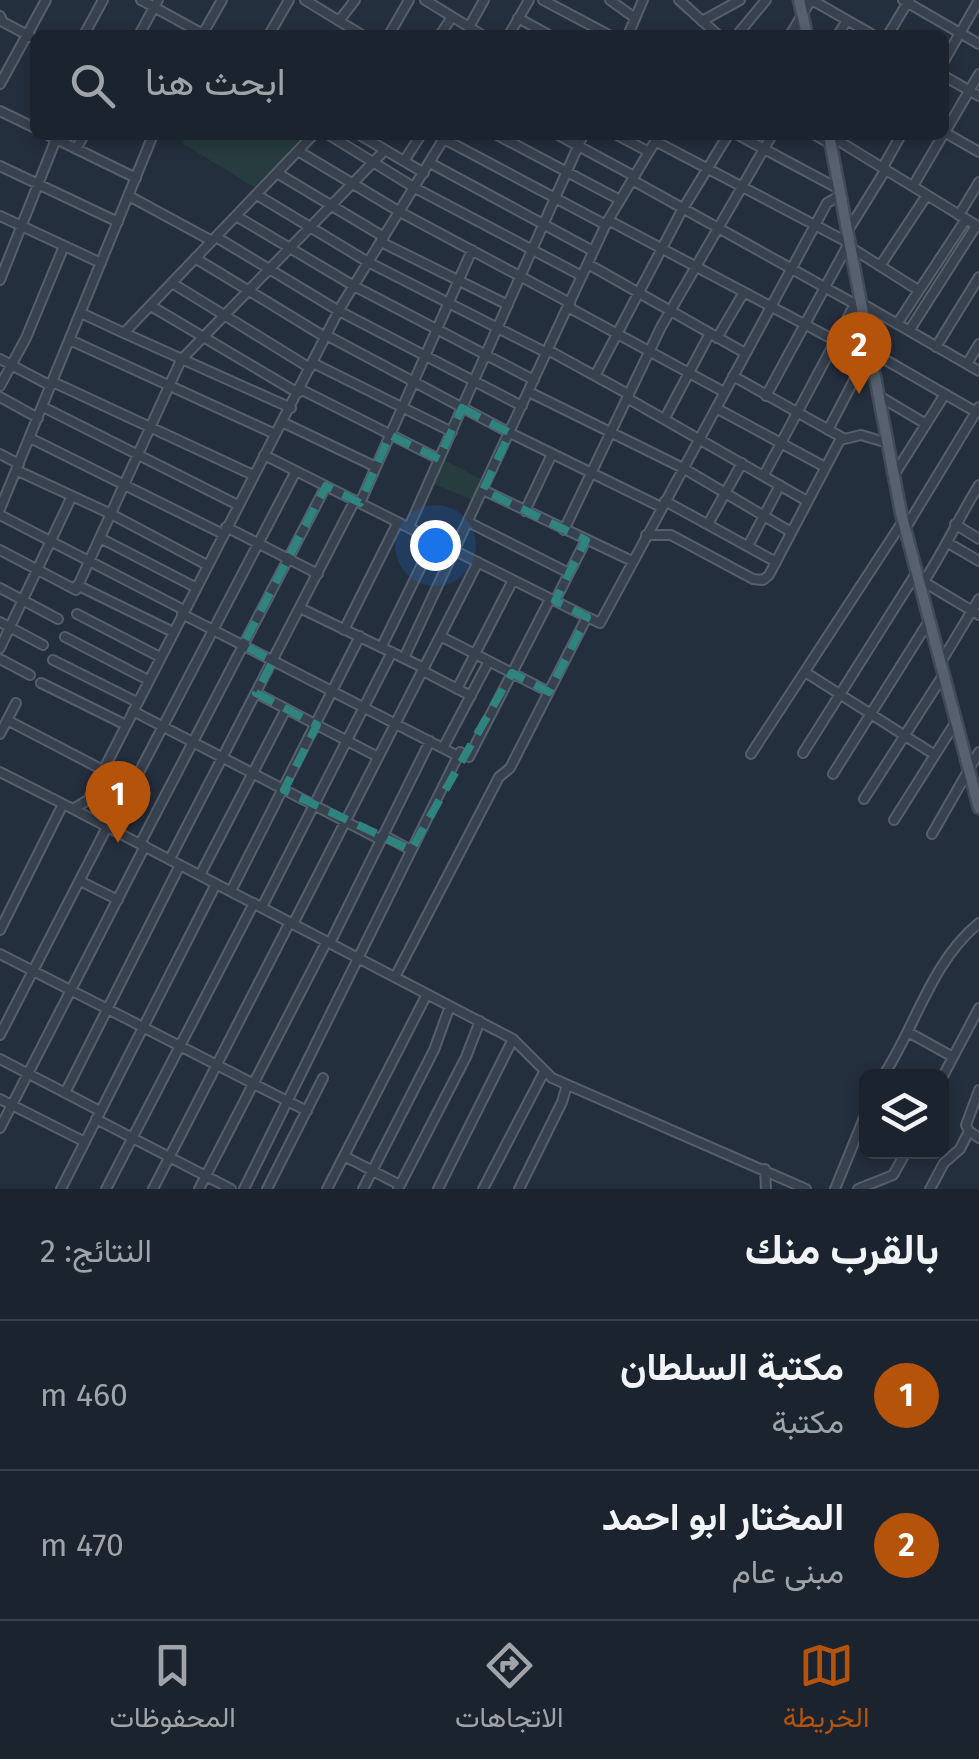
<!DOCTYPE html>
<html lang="ar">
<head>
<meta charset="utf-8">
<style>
  :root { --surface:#1b232e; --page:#282f3a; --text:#f1f3f6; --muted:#a0a4aa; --line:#39404a; --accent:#b45309 }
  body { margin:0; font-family:"Fira Sans",Vazirmatn,sans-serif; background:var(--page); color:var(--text); direction:rtl }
  .controls { position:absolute; right:30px; bottom:30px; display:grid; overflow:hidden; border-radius:15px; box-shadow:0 5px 15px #0003 }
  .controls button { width:90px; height:90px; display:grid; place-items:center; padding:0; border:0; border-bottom:2px solid var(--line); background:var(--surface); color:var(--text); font:50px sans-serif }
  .you { position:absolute; left:435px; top:545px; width:35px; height:35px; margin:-25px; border:8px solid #fff; border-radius:50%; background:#1a73e8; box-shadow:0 0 0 15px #1a73e833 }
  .badge { display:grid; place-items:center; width:65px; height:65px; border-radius:50%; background:var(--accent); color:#fff; font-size:32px; font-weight:700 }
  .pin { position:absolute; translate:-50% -82px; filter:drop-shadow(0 2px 5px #0008) }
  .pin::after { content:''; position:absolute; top:52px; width:35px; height:30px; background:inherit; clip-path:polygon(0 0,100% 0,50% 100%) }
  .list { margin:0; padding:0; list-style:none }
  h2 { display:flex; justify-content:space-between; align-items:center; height:130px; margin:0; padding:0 40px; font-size:42px }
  h2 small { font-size:32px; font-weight:400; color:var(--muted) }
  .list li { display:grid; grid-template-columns:65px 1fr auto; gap:30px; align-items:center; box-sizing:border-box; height:150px; padding:0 40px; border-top:2px solid var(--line) }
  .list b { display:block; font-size:38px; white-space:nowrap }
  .list p { margin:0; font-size:32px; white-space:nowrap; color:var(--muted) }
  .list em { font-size:32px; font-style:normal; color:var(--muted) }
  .icon { flex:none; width:55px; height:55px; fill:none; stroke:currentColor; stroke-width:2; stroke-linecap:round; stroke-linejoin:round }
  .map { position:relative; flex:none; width:979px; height:1189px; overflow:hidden; direction:ltr }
  .search { position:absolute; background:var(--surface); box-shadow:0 5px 15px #0003; left:30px; right:30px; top:30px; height:110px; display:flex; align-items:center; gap:25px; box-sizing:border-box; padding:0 35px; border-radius:15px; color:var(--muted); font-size:38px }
  .sheet { height:430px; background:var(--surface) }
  nav { display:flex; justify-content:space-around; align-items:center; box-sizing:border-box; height:140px; border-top:2px solid var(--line); background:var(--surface); font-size:28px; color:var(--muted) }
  nav a { display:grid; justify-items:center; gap:5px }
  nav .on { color:var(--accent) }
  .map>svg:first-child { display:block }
  .green { fill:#263c3f }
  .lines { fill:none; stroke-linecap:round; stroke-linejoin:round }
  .minor-casing { stroke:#565f6c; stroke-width:12 }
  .major-casing { stroke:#414a57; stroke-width:15 }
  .minor { stroke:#38414e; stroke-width:8 }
  .major { stroke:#56606e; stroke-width:10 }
  .marked { fill:none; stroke:#308480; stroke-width:8; stroke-dasharray:20 12; stroke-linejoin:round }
</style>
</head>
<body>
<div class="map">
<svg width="979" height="1189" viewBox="0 0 979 1189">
  <rect width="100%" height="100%" fill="#242f3e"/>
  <path class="green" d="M 187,135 L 304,135 L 254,187 L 182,143 Z
    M 444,460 L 481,479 L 472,500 L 434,484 Z"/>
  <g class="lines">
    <defs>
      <path id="minor" d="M 141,0 L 203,34
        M 305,0 L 362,35
        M 425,0 L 482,35
        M 543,0 L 609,35
        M 610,0 L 635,18
        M 679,0 L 718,35
        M 812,0 L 873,35
        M 903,0 L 979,44
        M 0,16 L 3,22 L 35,39
        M 518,18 L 549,35
        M 339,21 L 355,0
        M 702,21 L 740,0
        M 469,27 L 484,0
        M 84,35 L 103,0
        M 139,35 L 158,0
        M 202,35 L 222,0
        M 269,35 L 289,0
        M 389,35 L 409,0
        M 440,35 L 452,17
        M 509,35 L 529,0
        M 628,35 L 643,0
        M 737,35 L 766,0
        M 790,35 L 811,0
        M 838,35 L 847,20
        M 888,35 L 909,0
        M 944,61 L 979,0
        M 944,76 L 979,96
        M 0,84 L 46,0
        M 0,111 L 35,128
        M 944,132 L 979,152
        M 944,134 L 979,74
        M 48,135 L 136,178
        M 329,135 L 415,188 L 582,276
        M 360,135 L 424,173
        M 497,135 L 620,200
        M 558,135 L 634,176
        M 617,135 L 649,152
        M 738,135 L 839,189
        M 815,135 L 831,144
        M 829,135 L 979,227
        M 444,139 L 606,225
        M 655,141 L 849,243 L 766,396
        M 76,149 L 84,135
        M 298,151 L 400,212 L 570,303
        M 404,161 L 421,135
        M 430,163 L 593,251
        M 0,166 L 118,222
        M 883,167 L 901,135
        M 277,173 L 384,237
        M 632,180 L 862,308
        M 913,186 L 943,135
        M 257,195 L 368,262 L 547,353
        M 129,196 L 212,241
        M 959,215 L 979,182
        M 0,216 L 101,263
        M 236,216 L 354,286 L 534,380
        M 608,220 L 872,360
        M 847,232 L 886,169
        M 216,237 L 339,311 L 522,406
        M 381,242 L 508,305
        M 850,247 L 918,290
        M 195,258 L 325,337
        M 588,264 L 745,353
        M 880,266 L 927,195
        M 0,280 L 56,139
        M 172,283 L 310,368
        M 861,303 L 979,371
        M 151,306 L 298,393
        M 568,307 L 724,392
        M 81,313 L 124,333 L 313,135
        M 897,324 L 966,219
        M 909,331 L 976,226
        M 124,333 L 291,408
        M 326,335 L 510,433 L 661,507
        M 717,338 L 744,292
        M 70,340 L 275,434
        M 936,347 L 979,277
        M 548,350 L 628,394
        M 870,351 L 976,412
        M 0,359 L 51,386
        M 313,363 L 452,432
        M 967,364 L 979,344
        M 595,376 L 681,212 L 728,135
        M 733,376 L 843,438
        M 53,382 L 253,475
        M 0,386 L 26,338 L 64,246
        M 300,389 L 439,459
        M 529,392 L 683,468 L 791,532
        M 879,396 L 926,424
        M 0,397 L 38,418
        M 627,398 L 807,501
        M 43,407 L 238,505
        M 716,408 L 825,467
        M 665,418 L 710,333
        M 282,422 L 376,467
        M 828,430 L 866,357
        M 30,438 L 223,534
        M 0,454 L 19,464
        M 264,455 L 587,617
        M 16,470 L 111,514 L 207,565
        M 764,475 L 855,304
        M 894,475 L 945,394
        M 483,490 L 632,561
        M 665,501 L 776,562
        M 360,503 L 472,250
        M 0,509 L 153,135
        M 525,511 L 552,454
        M 0,515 L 184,610
        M 468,522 L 569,573
        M 708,524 L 742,463
        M 955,524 L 979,539
        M 226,527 L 318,574
        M 409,527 L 583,135
        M 905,529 L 979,407
        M 564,530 L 661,327 L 772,135
        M 646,535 L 671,535 L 753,579 L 763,580 L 769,575 L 840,440 L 861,435 L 888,443
        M 100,538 L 195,587
        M 948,543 L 979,561
        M 748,546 L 780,485
        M 0,550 L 76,590 L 181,360 L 385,150
        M 924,582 L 979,615
        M 77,585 L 173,632
        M 921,586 C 943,553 958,519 979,485
        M 0,588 L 58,619
        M 555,601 L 586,540
        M 300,608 L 424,668
        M 77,614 L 160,657
        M 182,614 L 458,756
        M 0,622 L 43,645
        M 344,630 L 398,522
        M 440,636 L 549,692
        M 65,637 L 148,680
        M 382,646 L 434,540
        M 0,648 L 72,496
        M 404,658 L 607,222 L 659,135
        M 0,659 L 30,675
        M 53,660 L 137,702
        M 941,662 L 979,599
        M 423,671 L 471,696
        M 805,672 L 935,755
        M 41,683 L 126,725
        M 457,689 L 513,580
        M 256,693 L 378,757
        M 133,711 L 381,840
        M 7,720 L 103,770
        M 0,734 L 16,703
        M 443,748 L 489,661
        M 803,753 L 917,572
        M 751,754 L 903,521
        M 0,772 L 73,809 L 88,800 L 340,308 L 446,135
        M 833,774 L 929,621
        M 864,799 L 944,674
        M 73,809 L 513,1039 L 552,1078 L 806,1189
        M 894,820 L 957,720
        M 110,828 L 296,471
        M 932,834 L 979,752
        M 383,835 L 411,850
        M 140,844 L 326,486
        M 170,859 L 355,500
        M 200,875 L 286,709
        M 80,881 L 118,900
        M 231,891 L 360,636
        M 262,907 L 392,652
        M 293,924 L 478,562
        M 0,930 L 63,804
        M 330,943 L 430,741
        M 0,954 L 307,1111
        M 395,977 L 499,777 L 510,768 L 587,617 L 600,623 L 827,203 L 841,195
        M 908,1032 L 953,1057
        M 0,1035 L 107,827
        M 0,1059 L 100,1111
        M 883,1076 C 916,1026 931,962 979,923
        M 942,1078 L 979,1008
        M 979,1090 L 966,1125 L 969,1131 L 979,1138
        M 65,1093 L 180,865
        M 0,1099 L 85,1142
        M 96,1119 L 231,1189
        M 0,1128 L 145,846
        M 344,1156 L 400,1185
        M 765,1169 L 766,1189
        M 61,1189 L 216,884
        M 106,1189 L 254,903
        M 153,1189 L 290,922
        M 199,1189 L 327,941
        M 244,1189 L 460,752 L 469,757 L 550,599
        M 267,1189 L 323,1078
        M 327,1189 L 427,994
        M 363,1189 L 434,1050 L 450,1006
        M 398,1189 L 466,1057 L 480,1021
        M 438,1189 L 513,1039
        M 483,1189 L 544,1072
        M 519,1189 L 562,1102 L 567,1085
        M 835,1189 L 866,1113
        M 858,1189 L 893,1175 L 906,1152
        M 930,1189 L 944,1163 L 960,1149 L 969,1131"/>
      <path id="major" d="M 799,0 L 807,35
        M 829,135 L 901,513 L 979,808"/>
    </defs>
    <use href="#minor" class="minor-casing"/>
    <use href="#major" class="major-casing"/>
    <use href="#minor" class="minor"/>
    <use href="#major" class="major"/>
  </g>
  <path class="marked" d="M 462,408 L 510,433 L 483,490 L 586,540 L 555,601 L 587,617 L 549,692 L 512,673 L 411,850 L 284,790 L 317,725 L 256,693 L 273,661 L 243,645 L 326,486 L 360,503 L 390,435 L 439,459 Z"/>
</svg>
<div class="controls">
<button><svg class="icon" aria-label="layers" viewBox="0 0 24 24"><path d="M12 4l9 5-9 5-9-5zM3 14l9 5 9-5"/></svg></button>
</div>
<div class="you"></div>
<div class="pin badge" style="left:118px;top:843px">1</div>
<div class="pin badge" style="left:859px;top:394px">2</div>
<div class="search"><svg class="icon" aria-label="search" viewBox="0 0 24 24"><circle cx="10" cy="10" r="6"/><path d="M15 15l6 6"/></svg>ابحث هنا</div>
</div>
<section class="sheet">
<h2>بالقرب منك<small>النتائج: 2</small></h2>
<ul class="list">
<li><span class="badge">1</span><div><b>مكتبة السلطان</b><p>مكتبة</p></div><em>460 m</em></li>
<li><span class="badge">2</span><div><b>المختار ابو احمد</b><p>مبنى عام</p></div><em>470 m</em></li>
</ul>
</section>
<nav>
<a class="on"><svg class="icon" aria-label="map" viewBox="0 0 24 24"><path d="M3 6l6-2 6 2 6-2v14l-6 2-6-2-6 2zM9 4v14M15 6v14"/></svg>الخريطة</a>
<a><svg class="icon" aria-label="directions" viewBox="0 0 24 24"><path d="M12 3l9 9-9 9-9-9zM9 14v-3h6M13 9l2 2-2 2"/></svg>الاتجاهات</a>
<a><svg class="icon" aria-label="saved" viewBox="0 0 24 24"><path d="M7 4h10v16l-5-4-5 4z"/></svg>المحفوظات</a>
</nav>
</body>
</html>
